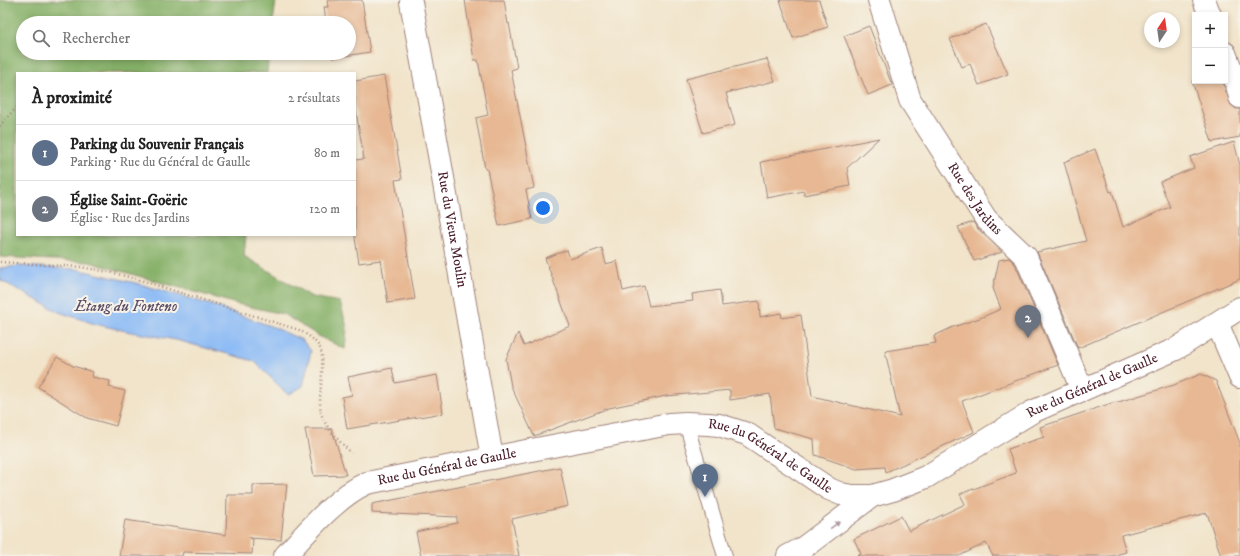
<!DOCTYPE html>
<html lang="fr">
<head>
<meta charset="utf-8">
<style>
  :root { --surface:#fff; --page:#f2f2f2; --text:#222; --muted:#767676; --line:#e0e0e0; --accent:#d1495b }
  body { margin:0; font-family:"IM FELL DW Pica",serif; background:var(--page); color:var(--text) }
  .controls { position:absolute; right:12px; top:12px; display:grid; overflow:hidden; border-radius:0px; box-shadow:0 2px 6px #0003 }
  .controls button { width:36px; height:36px; display:grid; place-items:center; padding:0; border:0; border-bottom:1px solid var(--line); background:var(--surface); color:var(--text); font:20px sans-serif }
  .compass { position:absolute; left:1144px; top:12px; width:36px; height:36px; border-radius:50%; background:var(--surface); box-shadow:0 2px 6px #0003; rotate:13deg }
  .you { position:absolute; left:543px; top:208px; width:14px; height:14px; margin:-10px; border:3px solid #fff; border-radius:50%; background:#1a73e8; box-shadow:0 0 0 6px #1a73e833 }
  .badge { display:grid; place-items:center; width:26px; height:26px; border-radius:50%; background:var(--accent); color:#fff; font-size:13px; font-weight:700 }
  .pin { position:absolute; translate:-50% -33px; filter:drop-shadow(0 1px 2px #0008) }
  .pin::after { content:''; position:absolute; top:21px; width:14px; height:12px; background:inherit; clip-path:polygon(0 0,100% 0,50% 100%) }
  .list { margin:0; padding:0; list-style:none }
  h2 { display:flex; justify-content:space-between; align-items:center; height:52px; margin:0; padding:0 16px; font-size:17px }
  h2 small { font-size:13px; font-weight:400; color:var(--muted) }
  .list li { display:grid; grid-template-columns:26px 1fr auto; gap:12px; align-items:center; box-sizing:border-box; height:56px; padding:0 16px; border-top:1px solid var(--line) }
  .list b { display:block; font-size:15px; white-space:nowrap }
  .list p { margin:0; font-size:13px; white-space:nowrap; color:var(--muted) }
  .list em { font-size:13px; font-style:normal; color:var(--muted) }
  .icon { flex:none; width:22px; height:22px; fill:none; stroke:currentColor; stroke-width:2; stroke-linecap:round; stroke-linejoin:round }
  .map { position:relative; flex:none; width:1240px; height:556px; overflow:hidden }
  .search { position:absolute; background:var(--surface); box-shadow:0 2px 6px #0003; left:16px; top:16px; width:340px; height:44px; display:flex; align-items:center; gap:10px; box-sizing:border-box; padding:0 14px; border-radius:22px; color:var(--muted); font-size:15px }
  .panel { position:absolute; background:var(--surface); box-shadow:0 2px 6px #0003; left:16px; top:72px; width:340px; height:164px; border-radius:0px }
  .map>svg:first-child { display:block }
  .forest { fill:#85b068; stroke:#68684a }
  .water { fill:#8abaf6; stroke:#6a6c90 }
  .building { fill:#e7b893 }
  .lines { fill:none; stroke-linecap:round; stroke-linejoin:round }
  .lane-casing { stroke:#9e827a; stroke-width:16 }
  .street-casing { stroke:#9e827a; stroke-width:24 }
  .secondary-casing { stroke:#9e827a; stroke-width:24 }
  .path { stroke:#9e827a; stroke-width:2.5; stroke-dasharray:1 3; stroke-linecap:butt }
  .lane { stroke:#fff; stroke-width:14 }
  .street { stroke:#fff; stroke-width:22 }
  .secondary { stroke:#fff; stroke-width:22 }
  .oneway { fill:#ae9aa0 }
  .labels { text-anchor:middle; dominant-baseline:central; stroke-width:4; stroke-linejoin:round; paint-order:stroke }
  .street-label { font-size:14px; fill:#4a1f2b; stroke:#f7f3e8 }
  .water-label { font-size:15px; font-style:italic; fill:#5d4e68; stroke:#f7f3e8 }
</style>
</head>
<body>
<div class="map">
<svg width="1240" height="556" viewBox="0 0 1240 556">
  <rect width="100%" height="100%" fill="#f7f3e8"/>
  <filter id="ink" filterUnits="userSpaceOnUse"><feTurbulence type="fractalNoise" baseFrequency=".025" numOctaves="2"/><feDisplacementMap in="SourceGraphic" scale="8" xChannelSelector="R" yChannelSelector="G"/><feConvolveMatrix kernelMatrix="1 2 1 2 8 2 1 2 1" color-interpolation-filters="sRGB"/></filter>
  <filter id="wash" filterUnits="userSpaceOnUse"><feTurbulence type="fractalNoise" baseFrequency=".012" numOctaves="4" result="noise"/><feDisplacementMap in="SourceGraphic" scale="16" xChannelSelector="R" yChannelSelector="G"/><feGaussianBlur stdDeviation="0.9" result="paint"/><feColorMatrix in="noise" values="0 0 0 0 0 0 0 0 0 0 0 0 0 0 0 0 0 1.4 0 .05"/><feComposite in="paint" operator="in"/></filter>
  <g filter="url(#wash)">
    <rect width="100%" height="100%" fill="#f1e4ca"/>
    <path class="forest" d="M 0,0 L 276,0 L 273,23 L 23,23 L 23,53 L 269,53 L 267,73 L 17,73 L 17,235 L 246,235 L 244,256 L 312,297 L 340,302 L 347,327 L 345,349 L 322,338 L 283,314 L 237,304 L 89,262 L 0,257 Z"/>
    <path class="water" d="M 19,266 L 76,269 L 136,283 L 212,305 L 276,328 L 302,340 L 311,351 L 303,386 L 288,395 L 254,361 L 176,340 L 126,331 L 95,324 L 59,312 L 0,280 L 0,268 Z"/>
    <g id="blocks">
      <path class="building" d="M 327,0 L 362,0 L 370,52 L 332,58 L 331,53 L 349,53 L 349,23 L 326,23 L 324,7 L 328,7 Z
        M 465,0 L 504,0 L 508,24 L 509,23 L 517,68 L 511,70 L 534,188 L 526,190 L 532,219 L 499,226 L 487,169 L 485,169 L 476,118 L 488,115 L 478,60 L 474,60 Z
        M 780,0 L 819,0 L 828,27 L 793,38 Z
        M 986,24 L 1008,74 L 979,85 L 970,64 L 962,67 L 950,39 Z
        M 869,26 L 892,85 L 868,95 L 844,36 Z
        M 767,59 L 775,81 L 726,93 L 735,125 L 703,133 L 686,79 Z
        M 384,76 L 402,179 L 395,180 L 415,299 L 388,303 L 381,260 L 359,263 L 355,238 L 355,160 L 364,159 L 355,105 L 355,81 Z
        M 1192,81 L 1222,81 L 1231,105 L 1236,109 L 1240,109 L 1240,137 L 1212,142 Z
        M 879,138 L 847,168 L 850,186 L 804,195 L 804,191 L 767,198 L 761,162 Z
        M 1234,142 L 1240,165 L 1240,279 L 1078,348 L 1037,252 L 1086,241 L 1064,162 L 1095,149 L 1110,192 L 1112,191 L 1123,227 L 1170,207 L 1160,182 L 1194,168 L 1190,157 Z
        M 973,222 L 977,228 L 1002,252 L 974,261 L 958,227 Z
        M 602,248 L 606,264 L 617,261 L 623,291 L 644,286 L 649,306 L 693,301 L 692,294 L 720,290 L 722,306 L 759,301 L 760,317 L 781,313 L 782,318 L 801,315 L 812,396 L 900,417 L 885,351 L 936,343 L 934,336 L 953,327 L 980,318 L 1001,309 L 993,288 L 999,260 L 1009,258 L 1015,264 L 1058,365 L 962,401 L 974,432 L 886,472 L 885,467 L 856,469 L 815,455 L 814,439 L 774,428 L 770,394 L 730,400 L 730,390 L 666,396 L 609,408 L 534,436 L 511,386 L 506,359 L 518,333 L 524,346 L 570,326 L 545,258 L 567,250 L 570,259 Z
        M 57,357 L 73,366 L 93,372 L 92,377 L 110,381 L 109,387 L 125,391 L 116,426 L 87,418 L 38,387 Z
        M 392,368 L 395,383 L 437,375 L 443,413 L 347,429 L 342,397 L 352,395 L 348,377 Z
        M 1201,374 L 1216,381 L 1240,443 L 1240,556 L 1221,556 L 1207,513 L 1121,535 L 1126,552 L 1112,556 L 993,556 L 986,543 L 959,556 L 857,556 L 861,554 L 854,539 L 901,516 L 909,531 L 965,504 L 960,494 L 1016,473 L 1008,449 L 1044,437 L 1040,427 L 1115,402 L 1115,403 L 1174,385 Z
        M 305,429 L 332,429 L 346,475 L 314,476 Z
        M 560,467 L 568,506 L 512,519 L 519,556 L 421,556 L 416,532 L 457,523 L 457,517 L 372,513 L 372,504 Z
        M 287,484 L 281,540 L 249,538 L 253,539 L 252,554 L 183,552 L 182,556 L 119,556 L 125,520 L 226,535 L 227,495 L 253,495 L 253,485 Z"/>
    </g>
  </g>
  <g filter="url(#ink)">
    <use href="#blocks" fill-opacity="0" stroke="#9e827a" stroke-width="1"/>
    <g class="lines">
      <defs>
        <path id="lane" d="M 686,423 L 725,556"/>
        <g id="street">
          <path id="s1" d="M 879,0 L 910,100 L 986,219 L 1026,257 L 1082,390"/>
          <path d="M 1204,0 L 1210,15"/>
          <path id="s2" d="M 411,2 L 439,155 L 492,458"/>
          <path d="M 1225,53 L 1237,85 L 1240,97"/>
          <path d="M 788,556 L 803,548 L 872,496"/>
        </g>
        <g id="secondary">
          <path d="M 1217,323 L 1240,377"/>
          <path id="s3" d="M 285,556 C 307,532 337,496 367,483 L 526,451 L 669,424 L 686,423 L 708,424 L 719,425 L 747,434 L 829,489 L 841,494 L 852,496 L 872,496 L 893,490 L 926,477 L 1032,412 L 1176,349 L 1240,308"/>
        </g>
      </defs>
      <use href="#lane" class="lane-casing"/>
      <use href="#street" class="street-casing"/>
      <use href="#secondary" class="secondary-casing"/>
      <path class="path" d="M 0,126 L 9,115 L 17,108
        M 0,262 L 80,267 L 114,273 L 143,281 L 299,330 C 306,334 313,338 318,345 C 328,356 317,395 321,412 C 325,429 340,441 351,453"/>
      <use href="#lane" class="lane"/>
      <use href="#street" class="street"/>
      <use href="#secondary" class="secondary"/>
    </g>
    <defs><path id="oneway-solid" d="M-6-.8H1V-3.2L6.5 0L1 3.2V.8H-6Z"/></defs>
    <use class="oneway" href="#oneway-solid" transform="translate(835 525) rotate(-36)"/>
  </g>
  <g class="labels">
    <g class="street-label">
      <text stroke="none"><textPath href="#s1" startOffset="223">Rue des Jardins</textPath></text>
      <text stroke="none"><textPath href="#s2" startOffset="231">Rue du Vieux Moulin</textPath></text>
      <text stroke="none"><textPath href="#s3" startOffset="888">Rue du Général de Gaulle</textPath></text>
      <text stroke="none"><textPath href="#s3" startOffset="528">Rue du Général de Gaulle</textPath></text>
      <text stroke="none"><textPath href="#s3" startOffset="192">Rue du Général de Gaulle</textPath></text>
    </g>
    <g class="water-label">
      <text x="126" y="306">Étang du Fonteno</text>
    </g>
  </g>
</svg>
<div class="controls">
<button>+</button>
<button>−</button>
</div>
<svg class="compass" viewBox="-18 -18 36 36"><path d="M0-13l5 13h-10z" fill="#e53935"/><path d="M0 13l5-13h-10z" fill="#767676"/></svg>
<div class="you"></div>
<div class="pin badge" style="left:705px;top:497px;background:#5c6f8a">1</div>
<div class="pin badge" style="left:1028px;top:338px;background:#6b7280">2</div>
<div class="search"><svg class="icon" aria-label="search" viewBox="0 0 24 24"><circle cx="10" cy="10" r="6"/><path d="M15 15l6 6"/></svg>Rechercher</div>
<section class="panel">
<h2>À proximité<small>2 résultats</small></h2>
<ul class="list">
<li><span class="badge" style="background:#5c6f8a">1</span><div><b>Parking du Souvenir Français</b><p>Parking · Rue du Général de Gaulle</p></div><em>80 m</em></li>
<li><span class="badge" style="background:#6b7280">2</span><div><b>Église Saint-Goëric</b><p>Église · Rue des Jardins</p></div><em>120 m</em></li>
</ul>
</section>
</div>
</body>
</html>
